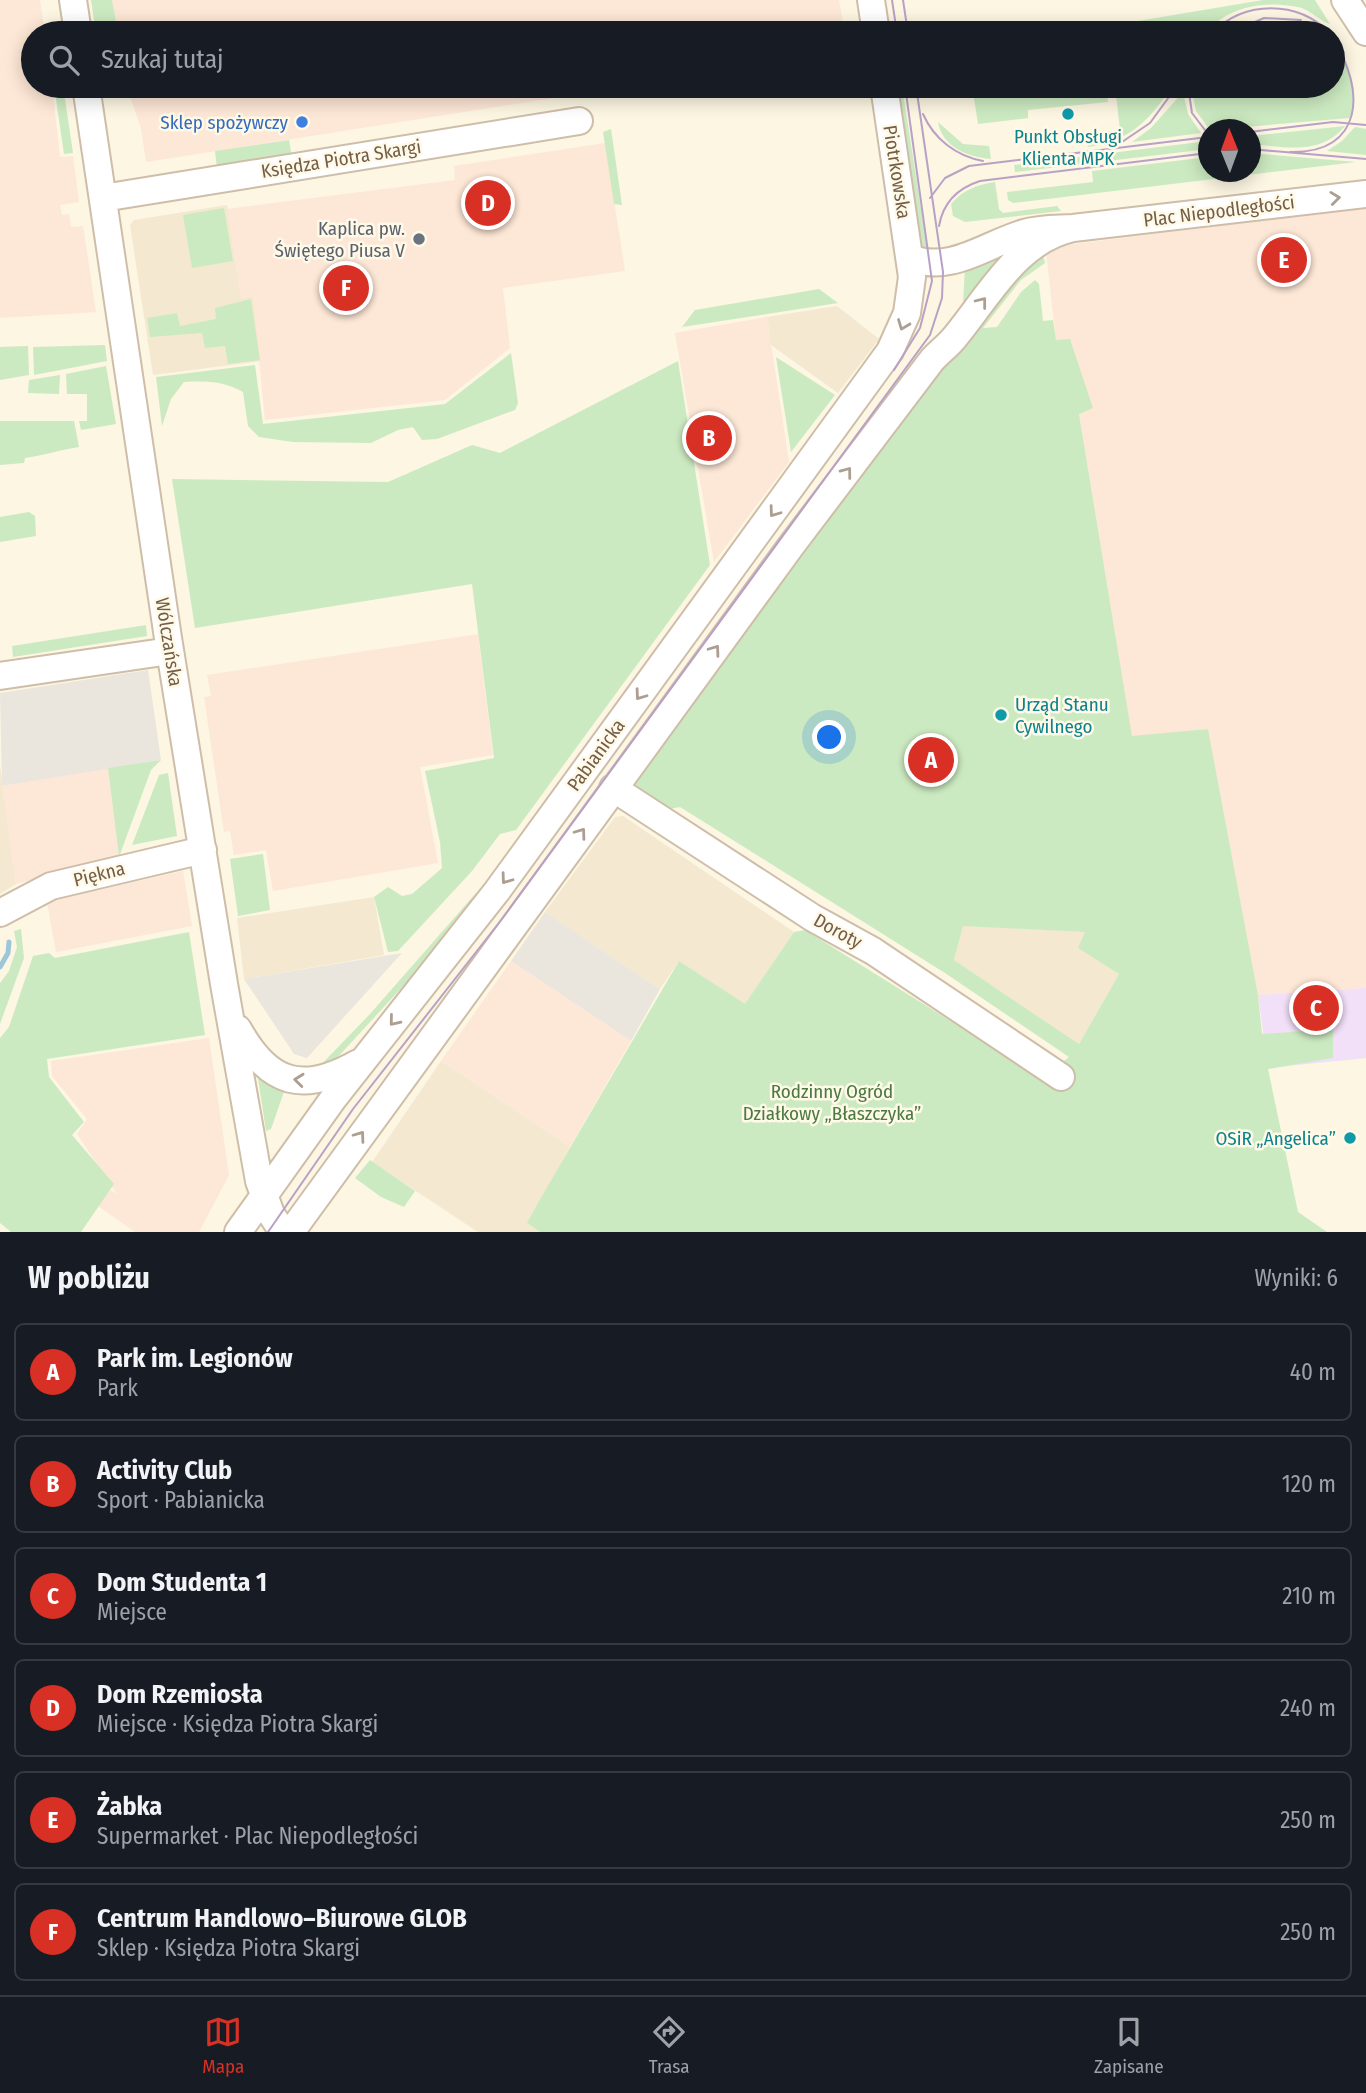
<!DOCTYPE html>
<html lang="pl">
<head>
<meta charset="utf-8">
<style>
  :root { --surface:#171b24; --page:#242831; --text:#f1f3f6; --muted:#9ea1a6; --line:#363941; --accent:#d93025 }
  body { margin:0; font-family:"Fira Sans Condensed",sans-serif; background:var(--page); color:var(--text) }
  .compass { position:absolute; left:1198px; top:119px; width:63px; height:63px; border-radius:50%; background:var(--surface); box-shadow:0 4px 18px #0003; rotate:359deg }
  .you { position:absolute; left:830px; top:738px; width:24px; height:24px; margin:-18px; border:5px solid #fff; border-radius:50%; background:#1a73e8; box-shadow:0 0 0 10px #1a73e833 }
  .badge { display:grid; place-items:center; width:46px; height:46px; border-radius:50%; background:var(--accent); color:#fff; font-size:23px; font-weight:700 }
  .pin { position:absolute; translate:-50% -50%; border:4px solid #fff; box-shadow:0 2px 7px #0006 }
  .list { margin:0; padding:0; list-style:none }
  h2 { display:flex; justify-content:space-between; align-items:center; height:91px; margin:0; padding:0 28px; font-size:30px }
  h2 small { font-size:23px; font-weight:400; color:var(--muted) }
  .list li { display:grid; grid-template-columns:46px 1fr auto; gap:21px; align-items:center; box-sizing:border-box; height:98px; margin:0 14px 14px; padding:0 14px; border:2px solid var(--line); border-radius:10px }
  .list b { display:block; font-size:26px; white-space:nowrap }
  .list p { margin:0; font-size:23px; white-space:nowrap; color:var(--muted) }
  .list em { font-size:23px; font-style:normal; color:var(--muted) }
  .icon { flex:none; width:38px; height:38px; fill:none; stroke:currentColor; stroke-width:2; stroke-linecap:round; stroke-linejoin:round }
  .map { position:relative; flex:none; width:1366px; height:1232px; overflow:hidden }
  .search { position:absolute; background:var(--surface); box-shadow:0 4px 18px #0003; left:21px; right:21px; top:21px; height:77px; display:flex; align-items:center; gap:18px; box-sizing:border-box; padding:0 24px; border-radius:38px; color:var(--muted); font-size:26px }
  .sheet { height:763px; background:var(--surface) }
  nav { display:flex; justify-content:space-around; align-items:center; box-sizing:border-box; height:98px; border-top:2px solid var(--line); background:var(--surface); font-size:19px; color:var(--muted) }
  nav a { display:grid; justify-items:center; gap:4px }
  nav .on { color:var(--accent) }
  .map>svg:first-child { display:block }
  .residential { fill:#f4e8d0 }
  .commercial { fill:#fde7d6 }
  .industrial { fill:#ebe6dd }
  .education { fill:#f2dff8 }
  .green { fill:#cceac1; fill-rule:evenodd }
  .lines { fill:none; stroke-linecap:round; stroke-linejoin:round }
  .stream { stroke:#9dc7d8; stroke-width:5 }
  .minor-casing { stroke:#cebea9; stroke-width:30 }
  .minor { stroke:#fff; stroke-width:26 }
  .tram { stroke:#b9a1c5; stroke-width:2 }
  .oneway { stroke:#ac9e91 }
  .culture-dot { fill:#0f9aa8; stroke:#fff9e8; stroke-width:2.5 }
  .shop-dot { fill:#3f7fe0; stroke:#fff9e8; stroke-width:2.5 }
  .worship-dot { fill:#6b7280; stroke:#fff9e8; stroke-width:2.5 }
  .labels { text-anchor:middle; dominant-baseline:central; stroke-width:5; stroke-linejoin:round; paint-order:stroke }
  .shop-label { font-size:19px; fill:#366cbe; stroke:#fff9e8; text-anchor:end }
  .culture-label { font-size:19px; fill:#0d838f; stroke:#fff9e8 }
  .street-label { font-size:19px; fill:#745e48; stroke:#fff9e8 }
  .worship-label { font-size:19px; fill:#5b616d; stroke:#fff9e8; text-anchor:end }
  .park-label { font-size:19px; fill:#4a7a41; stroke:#fff9e8 }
</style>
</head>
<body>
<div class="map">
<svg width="1366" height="1232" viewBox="0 0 1366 1232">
  <rect width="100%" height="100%" fill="#fcf6e2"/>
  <path class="residential" d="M 227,205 L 241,298 L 253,296 L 261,361 L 153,375 L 130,225 L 134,220 Z
    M 837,306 L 879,339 L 838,393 L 771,345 L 767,317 Z
    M 0,766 L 16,884 L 0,894 Z
    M 623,816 L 794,932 L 745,1005 L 679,961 L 660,989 L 545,912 L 615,817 Z
    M 374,897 L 384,955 L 244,979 L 237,918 Z
    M 963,925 L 1086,932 L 1119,974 L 1079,1044 L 954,960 Z
    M 441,1061 L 570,1147 L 528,1224 L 540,1232 L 478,1232 L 372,1162 Z"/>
  <path class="commercial" d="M 0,0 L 40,0 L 45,33 L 33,33 L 33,86 L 52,86 L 60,157 L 73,156 L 79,202 L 60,205 L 62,215 L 69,214 L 71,227 L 83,226 L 96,312 L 0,318 Z
    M 112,0 L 839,0 L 845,33 L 117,33 Z
    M 126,86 L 630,86 L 146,162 L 141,128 Z
    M 605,143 L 625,271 L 503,288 L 510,348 L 445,400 L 265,420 L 253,296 L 241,298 L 227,209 L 455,180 L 454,166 Z
    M 1366,207 L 1366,988 L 1258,995 L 1208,729 L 1132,737 L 1079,413 L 1092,408 L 1056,341 L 1046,251 L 1067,245 Z
    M 767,317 L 789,462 L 714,562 L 675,333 Z
    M 478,634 L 493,755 L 420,767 L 438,863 L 273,891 L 266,850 L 234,855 L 230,831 L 224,832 L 204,697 L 211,696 L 207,675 Z
    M 108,768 L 119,857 L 16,884 L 2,786 Z
    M 183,871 L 192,926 L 56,952 L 47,902 Z
    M 511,961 L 631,1041 L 570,1147 L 441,1061 Z
    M 209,1038 L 229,1175 L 199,1232 L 135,1232 L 98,1206 L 110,1190 L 117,1194 L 77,1134 L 87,1119 L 52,1076 L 51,1061 Z"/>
  <path class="industrial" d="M 148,670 L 161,760 L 2,786 L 0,693 Z
    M 545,912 L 660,989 L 631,1041 L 511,961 Z
    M 402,953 L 307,1058 L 294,1054 L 244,979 Z"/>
  <path class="education" d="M 1366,988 L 1366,1058 L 1268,1068 L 1258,995 Z"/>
  <path class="green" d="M 91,0 L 112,0 L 118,33 L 96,33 Z
    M 1263,0 L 1315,0 L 1330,24 C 1322,22 1312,12 1302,8 C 1268,0 1229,5 1206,33 L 1109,33 L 1108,26 Z
    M 1283,21 L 1301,24 L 1319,33 L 1237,33 L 1263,22 Z
    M 1333,46 C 1350,68 1361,91 1350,118 L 1210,130 L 1196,111 L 1191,86 L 1333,86 Z
    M 54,86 L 63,86 L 73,153 L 64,154 Z
    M 893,86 L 902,86 L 928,254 L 921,250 Z
    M 972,86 L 1107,86 L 1108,102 L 1028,110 L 1028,118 L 978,124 Z
    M 1115,86 L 1172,86 C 1150,120 1130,141 1088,147 L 1087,138 L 1070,139 L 1070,136 L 1120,130 Z
    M 1183,92 L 1188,114 L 1201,133 L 1132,142 L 1151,128 Z
    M 938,122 L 963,144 L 989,146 L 991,159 C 968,157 942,147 938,122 Z
    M 1345,126 C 1320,156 1285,147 1251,144 L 1251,136 Z
    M 1355,127 L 1366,129 L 1366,155 L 1327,151 L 1342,141 Z
    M 611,129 L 622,205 L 614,204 L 603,132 Z
    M 289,140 L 292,157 L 217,169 L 215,151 Z
    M 1208,141 L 1208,149 L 1015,172 L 1014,165 Z
    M 1251,153 L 1356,162 L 1013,203 L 1008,200 L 1007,192 L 1093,182 L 1092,171 L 1208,157 L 1208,172 L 1250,172 Z
    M 995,182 L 999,209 L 1003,213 L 1057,206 L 1061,211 L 965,222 L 953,216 L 951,204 C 963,190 976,185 995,182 Z
    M 224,208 L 233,261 L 192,268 L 183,215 Z
    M 1009,249 L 963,305 L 965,266 Z
    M 1042,251 L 1045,263 L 1021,280 L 983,328 L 997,327 L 1021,292 L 1035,280 L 1039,284 L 1043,321 L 1053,320 L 1056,340 L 1070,339 L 1093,408 L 1079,414 L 1132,736 L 1208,729 L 1258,995 L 1262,1034 L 1333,1029 L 1333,1058 L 1268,1069 L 1298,1212 L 1327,1232 L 540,1232 L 527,1223 L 539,1201 L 679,961 L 745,1004 L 794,932 L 805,930 L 1042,1078 L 1069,1057 L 945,973 L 680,807 L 669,809 L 631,783 L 858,476 L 957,352 L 951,352 ZM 963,926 L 1085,932 L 1078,948 L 1119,974 L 1079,1044 L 954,960 Z
    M 819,289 L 838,303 L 682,327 L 695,310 Z
    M 251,299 L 260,360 L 228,364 L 225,346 L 205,348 L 202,333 L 150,337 L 147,318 L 177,313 L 180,326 L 216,319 L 215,308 Z
    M 105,345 L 107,361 L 34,375 L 33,347 Z
    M 28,346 L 29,375 L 0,380 L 0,347 Z
    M 511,353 L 518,403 L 515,410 L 437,439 L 422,440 L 413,427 L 398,430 L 371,443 L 293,442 L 259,437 L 248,426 L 243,392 C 223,381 207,381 184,382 L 171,399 L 162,426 L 156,377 L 255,365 L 263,424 L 445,404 Z
    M 776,357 L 835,395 L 791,452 Z
    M 678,361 L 710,565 L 516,830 L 500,834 L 472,871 L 398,951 L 388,952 L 374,897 L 388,887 L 402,896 L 412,894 L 442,868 L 440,842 L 425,771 L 494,758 L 472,584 L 195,628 L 172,479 L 388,482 L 472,445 L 500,453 Z
    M 106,366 L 116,424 L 81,430 L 79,421 L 87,421 L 87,394 L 67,394 L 66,374 Z
    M 60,375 L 59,394 L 28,393 L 29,380 Z
    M 0,421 L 74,421 L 79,447 C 60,450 45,455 25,458 L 24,463 L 0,465 Z
    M 29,512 L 35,516 L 36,536 L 0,542 L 0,517 Z
    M 146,625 L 147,636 L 13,657 L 12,646 Z
    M 161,760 L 151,770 L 119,857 L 108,768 Z
    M 168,773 L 177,836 L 132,845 L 159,775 Z
    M 263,854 L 270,910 L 238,916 L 230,859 Z
    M 476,893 L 480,896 L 417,971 L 336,1059 L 313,1073 L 370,1014 Z
    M 21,929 L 24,958 L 0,1024 L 0,983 L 9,971 L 17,947 L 14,931 Z
    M 189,932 L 205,1035 L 47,1059 L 49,1077 L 84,1122 L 72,1135 L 114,1184 L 81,1232 L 11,1232 L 0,1223 L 0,1038 L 9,1027 L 33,956 L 49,953 L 55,958 Z
    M 256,1065 L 286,1086 L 271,1129 L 266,1131 Z
    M 370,1160 L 415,1191 L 404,1207 L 381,1197 L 355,1178 Z"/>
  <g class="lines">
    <path class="stream" d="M 0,967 L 8,953 L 9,942"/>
    <defs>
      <path id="minor" d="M 73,0 L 78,33
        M 871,0 L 876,33
        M 1345,0 L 1366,32
        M 86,86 L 168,638 L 224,984 L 259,1181 L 271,1214 L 283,1232
        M 103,198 L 579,121
        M 910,258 C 951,274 986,244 1024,233 C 1041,228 1056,229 1073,228 L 1366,194
        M 0,676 L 170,651
        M 613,788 L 813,918 L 873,951 L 1061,1077
        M 0,913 L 51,886 L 203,850
        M 238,1029 C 269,1085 303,1094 358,1063
        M 238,1232 L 333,1099 L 497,891 L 890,351 L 907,313 L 912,277 L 884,86
        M 291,1232 L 791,546 L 932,360 C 939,352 948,346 955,337 C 989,296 1017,240 1073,228"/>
    </defs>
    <use href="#minor" class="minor-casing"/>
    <use href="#minor" class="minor"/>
    <path class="tram" d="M 892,0 L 897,33
      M 903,0 L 908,33
      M 1212,33 C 1245,0 1297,0 1330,33
      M 1230,33 L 1264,18 L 1301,20
      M 1188,86 L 1192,113 L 1208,134
      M 923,114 C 934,139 956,156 983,161
      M 1250,132 L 1333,122 L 1366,125
      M 1119,144 L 1150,123 L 1177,86
      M 1250,149 L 1366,159
      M 1290,152 C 1364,154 1366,89 1333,40
      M 930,198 L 945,178 L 969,166 L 1208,137
      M 939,226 C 943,203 958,188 980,181 L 1208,153
      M 894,370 L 920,328 L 932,281 L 905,86
      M 268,1232 L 353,1109 L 502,919 L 930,335 L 942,298 L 943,272 L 916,86"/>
  </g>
  <defs><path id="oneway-chevron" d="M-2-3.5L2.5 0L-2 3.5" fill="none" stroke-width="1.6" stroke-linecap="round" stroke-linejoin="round" transform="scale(1.75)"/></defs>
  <g class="oneway">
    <use href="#oneway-chevron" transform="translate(1335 198) rotate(-7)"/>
    <use href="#oneway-chevron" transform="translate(982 302) rotate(-52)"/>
    <use href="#oneway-chevron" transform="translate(903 325) rotate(111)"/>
    <use href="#oneway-chevron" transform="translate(847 472) rotate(-53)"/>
    <use href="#oneway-chevron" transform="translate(774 512) rotate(126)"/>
    <use href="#oneway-chevron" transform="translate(715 650) rotate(-54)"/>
    <use href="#oneway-chevron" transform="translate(640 695) rotate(126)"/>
    <use href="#oneway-chevron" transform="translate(581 833) rotate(-54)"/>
    <use href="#oneway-chevron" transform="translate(506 879) rotate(126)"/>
    <use href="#oneway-chevron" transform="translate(394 1021) rotate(129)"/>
    <use href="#oneway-chevron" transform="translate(299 1080) rotate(-174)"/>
    <use href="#oneway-chevron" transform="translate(360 1136) rotate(-54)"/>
  </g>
  <g class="culture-dot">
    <circle cx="1068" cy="114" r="7"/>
    <circle cx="1001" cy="715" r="7"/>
    <circle cx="1350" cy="1138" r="7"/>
  </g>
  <circle class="shop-dot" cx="302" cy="122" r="7"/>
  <circle class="worship-dot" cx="419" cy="239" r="7"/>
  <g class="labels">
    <g class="shop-label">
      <text x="288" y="122">Sklep spożywczy</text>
    </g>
    <g class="culture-label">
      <text x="1068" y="136">Punkt Obsługi<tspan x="1068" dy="22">Klienta MPK</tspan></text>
      <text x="1015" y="704" text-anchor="start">Urząd Stanu<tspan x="1015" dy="22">Cywilnego</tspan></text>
      <text x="1336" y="1138" text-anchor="end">OSiR „Angelica”</text>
    </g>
    <g class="street-label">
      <text transform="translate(341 159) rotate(-9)">Księdza Piotra Skargi</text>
      <text transform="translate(897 172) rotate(81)">Piotrkowska</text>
      <text transform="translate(1219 211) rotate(-7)">Plac Niepodległości</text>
      <text transform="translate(169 642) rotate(81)">Wólczańska</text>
      <text transform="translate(596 755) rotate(-54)">Pabianicka</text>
      <text transform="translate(99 874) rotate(-14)">Piękna</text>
      <text transform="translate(838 931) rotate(29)">Doroty</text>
    </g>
    <g class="worship-label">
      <text x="405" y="228">Kaplica pw.<tspan x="405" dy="22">Świętego Piusa V</tspan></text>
    </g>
    <g class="park-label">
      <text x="832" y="1091">Rodzinny Ogród<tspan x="832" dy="22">Działkowy „Błaszczyka”</tspan></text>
    </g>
  </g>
</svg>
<svg class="compass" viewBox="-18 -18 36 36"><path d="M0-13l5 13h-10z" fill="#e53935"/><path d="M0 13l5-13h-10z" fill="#9ea1a6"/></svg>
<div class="you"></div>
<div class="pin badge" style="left:931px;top:760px">A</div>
<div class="pin badge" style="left:709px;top:438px">B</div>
<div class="pin badge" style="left:1316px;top:1008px">C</div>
<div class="pin badge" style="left:488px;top:203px">D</div>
<div class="pin badge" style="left:1284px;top:260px">E</div>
<div class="pin badge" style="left:346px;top:288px">F</div>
<div class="search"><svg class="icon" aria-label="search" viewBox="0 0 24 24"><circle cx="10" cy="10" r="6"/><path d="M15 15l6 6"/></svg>Szukaj tutaj</div>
</div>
<section class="sheet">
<h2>W pobliżu<small>Wyniki: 6</small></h2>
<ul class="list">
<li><span class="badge">A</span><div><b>Park im. Legionów</b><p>Park</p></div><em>40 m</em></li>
<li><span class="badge">B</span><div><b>Activity Club</b><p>Sport · Pabianicka</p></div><em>120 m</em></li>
<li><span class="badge">C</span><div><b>Dom Studenta 1</b><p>Miejsce</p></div><em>210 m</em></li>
<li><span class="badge">D</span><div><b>Dom Rzemiosła</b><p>Miejsce · Księdza Piotra Skargi</p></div><em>240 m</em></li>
<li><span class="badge">E</span><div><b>Żabka</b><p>Supermarket · Plac Niepodległości</p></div><em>250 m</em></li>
<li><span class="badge">F</span><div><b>Centrum Handlowo–Biurowe GLOB</b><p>Sklep · Księdza Piotra Skargi</p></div><em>250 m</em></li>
</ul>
</section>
<nav>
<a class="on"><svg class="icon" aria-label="map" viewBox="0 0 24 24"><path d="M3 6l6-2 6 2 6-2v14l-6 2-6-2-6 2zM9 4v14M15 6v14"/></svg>Mapa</a>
<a><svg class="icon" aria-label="directions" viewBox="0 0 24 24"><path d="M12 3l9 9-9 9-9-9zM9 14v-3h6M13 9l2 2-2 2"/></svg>Trasa</a>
<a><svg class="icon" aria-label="saved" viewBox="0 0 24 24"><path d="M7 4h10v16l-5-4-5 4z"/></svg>Zapisane</a>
</nav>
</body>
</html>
